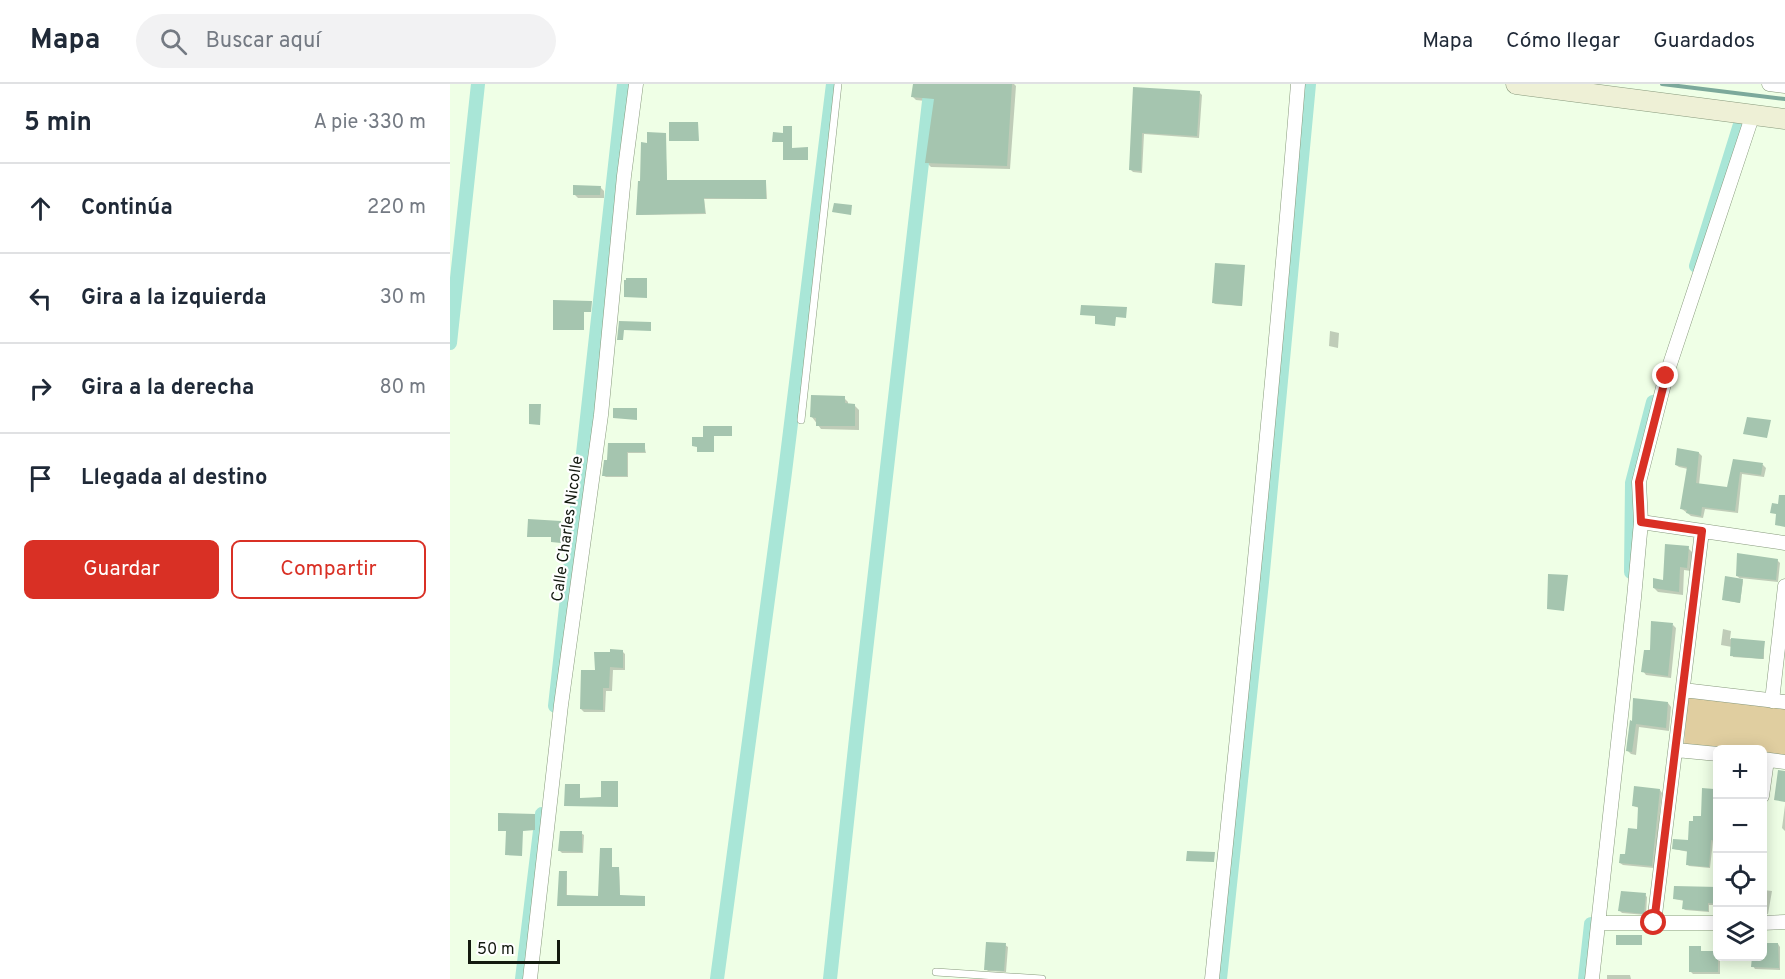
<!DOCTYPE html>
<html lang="es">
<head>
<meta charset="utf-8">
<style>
  :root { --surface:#fff; --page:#f2f2f3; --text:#1f2937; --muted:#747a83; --line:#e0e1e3; --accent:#d93025 }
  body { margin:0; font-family:Overpass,sans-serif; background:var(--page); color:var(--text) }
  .controls { position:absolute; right:18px; bottom:18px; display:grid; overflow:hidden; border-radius:9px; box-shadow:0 3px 15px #0003 }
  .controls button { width:54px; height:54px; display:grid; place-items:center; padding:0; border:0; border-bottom:2px solid var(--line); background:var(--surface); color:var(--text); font:30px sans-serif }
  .scale { position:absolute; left:18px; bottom:15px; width:92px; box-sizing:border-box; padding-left:6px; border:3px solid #141a10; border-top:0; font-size:16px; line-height:21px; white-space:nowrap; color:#141a10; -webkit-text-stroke:4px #fff; paint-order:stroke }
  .stop { position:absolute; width:18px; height:18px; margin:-14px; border:4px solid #d93025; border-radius:50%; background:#fff }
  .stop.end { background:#d93025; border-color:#fff; box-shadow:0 2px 6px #0008 }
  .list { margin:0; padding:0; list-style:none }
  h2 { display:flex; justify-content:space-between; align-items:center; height:78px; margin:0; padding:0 24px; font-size:26px }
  h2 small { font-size:20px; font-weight:400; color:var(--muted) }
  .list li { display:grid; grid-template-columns:39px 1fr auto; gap:18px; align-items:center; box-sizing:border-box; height:90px; padding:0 24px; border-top:2px solid var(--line) }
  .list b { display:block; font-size:22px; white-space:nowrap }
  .list em { font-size:20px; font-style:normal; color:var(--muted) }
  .actions { display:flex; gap:12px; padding:18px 24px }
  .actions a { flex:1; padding:14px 0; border:2px solid var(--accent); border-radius:9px; text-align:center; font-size:21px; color:var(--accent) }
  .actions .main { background:var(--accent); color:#fff }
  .icon { flex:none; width:33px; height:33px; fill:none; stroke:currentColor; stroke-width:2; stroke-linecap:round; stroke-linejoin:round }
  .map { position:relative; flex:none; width:1335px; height:895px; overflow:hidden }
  header { display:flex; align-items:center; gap:36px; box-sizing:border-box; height:84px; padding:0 30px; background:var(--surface); border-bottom:2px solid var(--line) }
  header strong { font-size:28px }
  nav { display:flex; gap:33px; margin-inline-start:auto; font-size:21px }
  .search { width:420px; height:54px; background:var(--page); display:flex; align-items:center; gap:15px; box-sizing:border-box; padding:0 21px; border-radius:33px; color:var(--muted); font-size:22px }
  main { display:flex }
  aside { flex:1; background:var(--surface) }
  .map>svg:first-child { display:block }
  .green { fill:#e0cea0 }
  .shadow { fill:#0003 }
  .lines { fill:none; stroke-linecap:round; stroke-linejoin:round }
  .stream { stroke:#7ca99b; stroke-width:4 }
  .canal { stroke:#a9e6d7; stroke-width:14 }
  .building { fill:#a5c5af }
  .lane-casing { stroke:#87997c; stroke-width:8 }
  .street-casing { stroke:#87997c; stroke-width:15 }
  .secondary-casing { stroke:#87997c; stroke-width:21 }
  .lane { stroke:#fff; stroke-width:7 }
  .street { stroke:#fff; stroke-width:14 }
  .secondary { stroke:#eef0d6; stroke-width:20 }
  .route { stroke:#d93025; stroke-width:8 }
  .labels { text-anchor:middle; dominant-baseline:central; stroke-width:4.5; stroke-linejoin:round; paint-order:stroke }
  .street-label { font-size:16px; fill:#141a10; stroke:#fff }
</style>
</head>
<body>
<header>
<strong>Mapa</strong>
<div class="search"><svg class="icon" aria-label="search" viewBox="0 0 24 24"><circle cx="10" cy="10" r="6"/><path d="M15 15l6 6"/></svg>Buscar aquí</div>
<nav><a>Mapa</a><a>Cómo llegar</a><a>Guardados</a></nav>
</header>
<main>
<aside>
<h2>5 min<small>A pie · 330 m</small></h2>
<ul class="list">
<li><svg class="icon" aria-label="ahead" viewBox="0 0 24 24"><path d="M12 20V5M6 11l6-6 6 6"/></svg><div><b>Continúa</b></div><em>220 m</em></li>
<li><svg class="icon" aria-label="left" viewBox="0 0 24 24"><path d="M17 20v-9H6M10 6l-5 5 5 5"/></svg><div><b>Gira a la izquierda</b></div><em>30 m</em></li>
<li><svg class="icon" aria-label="right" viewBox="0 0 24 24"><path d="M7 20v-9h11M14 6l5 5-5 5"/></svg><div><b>Gira a la derecha</b></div><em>80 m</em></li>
<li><svg class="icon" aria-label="arrive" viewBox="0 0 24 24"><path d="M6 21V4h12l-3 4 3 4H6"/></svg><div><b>Llegada al destino</b></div></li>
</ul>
<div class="actions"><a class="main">Guardar</a><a>Compartir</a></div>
</aside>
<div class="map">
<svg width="1335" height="895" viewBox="0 0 1335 895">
  <rect width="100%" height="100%" fill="#efffe6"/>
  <path class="green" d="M 1238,613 L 1335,624 L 1335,671 L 1313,669 L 1312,666 L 1282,665 L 1234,660 Z"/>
  <path class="shadow" d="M 464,0 L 564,0 L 566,2 L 560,85 L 481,83 L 477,79 L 485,18 L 466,16 L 462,12 Z
    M 684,5 L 749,8 L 752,11 L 749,54 L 694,50 L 692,89 L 683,88 L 681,86 Z
    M 215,50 L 217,98 L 316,98 L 317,115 L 254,115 L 256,130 L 188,131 L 191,98 L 198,60 Z
    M 150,103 L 154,107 L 154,114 L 128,114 L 124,110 Z
    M 794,183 L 792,222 L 765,220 L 764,219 Z
    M 880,247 L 889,249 L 888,264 L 879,262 Z
    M 394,314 L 398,318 L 398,321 L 405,322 L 409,326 L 409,346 L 371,345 L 362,333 Z
    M 194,360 L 196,369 L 178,369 L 178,393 L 156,393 L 154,392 L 158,377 L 159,361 Z
    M 1249,369 L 1252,372 L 1249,401 L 1279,404 L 1284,376 L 1313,381 L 1316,384 L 1314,393 L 1292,390 L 1288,429 L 1255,425 L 1253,434 L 1241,432 L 1232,425 L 1238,385 L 1229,383 L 1226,381 Z
    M 1238,464 L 1242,468 L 1241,487 L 1234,486 L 1233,511 L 1208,508 L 1204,504 L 1215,497 Z
    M 1327,476 L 1330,479 L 1328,498 L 1290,494 L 1293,497 L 1290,519 L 1274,516 L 1292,496 L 1287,492 Z
    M 1223,541 L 1226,544 L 1221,594 L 1196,591 L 1193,587 L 1201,568 Z
    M 1273,545 L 1281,547 L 1280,555 L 1314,558 L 1314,575 L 1283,573 L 1282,563 L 1271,561 Z
    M 172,567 L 175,570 L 175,586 L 163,586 L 162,607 L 156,607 L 155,628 L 134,628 L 131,625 L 147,588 Z
    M 1218,619 L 1221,623 L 1219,647 L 1189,643 L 1186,671 L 1181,670 L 1178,667 L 1181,638 Z
    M 1210,706 L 1212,709 L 1204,784 L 1173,781 L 1170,779 L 1177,772 L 1188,747 L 1189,724 L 1184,722 Z
    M 1263,706 L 1265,708 L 1264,734 L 1268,734 L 1268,757 L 1263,757 L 1260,784 L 1239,782 L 1237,780 L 1239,768 L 1224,765 L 1239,758 Z
    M 1335,721 L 1335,747 L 1332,744 Z
    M 131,749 L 134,751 L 133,769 L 112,769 L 110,767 Z
    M 162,765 L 162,784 L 169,785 L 170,813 L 194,813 L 195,822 L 109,822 L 117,789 L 117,813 L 149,814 Z
    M 1268,804 L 1268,821 L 1259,821 L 1259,828 L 1235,826 L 1233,824 L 1234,817 L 1225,815 Z
    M 1313,806 L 1322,807 L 1318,830 L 1312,831 Z
    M 1195,811 L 1197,813 L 1196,831 L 1172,829 L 1170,827 Z
    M 1328,860 L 1330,863 L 1330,886 L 1305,885 L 1303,882 L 1303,872 L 1312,872 Z
    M 555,861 L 558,863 L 556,888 L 538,887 L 536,885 Z
    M 1250,864 L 1252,869 L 1270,872 L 1270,890 L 1243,890 L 1241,888 Z
    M 1157,891 L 1180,891 L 1181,895 L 1157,895 Z"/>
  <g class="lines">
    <path class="stream" d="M 1212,0 L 1335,15"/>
    <path class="canal" d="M 1246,182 L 1291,37
      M 0,259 L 28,0
      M 1181,488 L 1182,399 L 1203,318
      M 105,622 L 174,0
      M 72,895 L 92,730
      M 267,895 L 334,396 L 383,0
      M 380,895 L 407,645 L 481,0
      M 770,895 L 812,498 L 859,0
      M 1135,895 L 1141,840"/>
  </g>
  <path class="building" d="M 463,0 L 562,0 L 557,82 L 475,79 L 484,15 L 461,13 Z
    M 683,3 L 750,7 L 747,52 L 692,49 L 691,87 L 679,86 Z
    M 219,38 L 248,38 L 249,57 L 219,57 Z
    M 333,42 L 342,42 L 342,64 L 358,63 L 358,76 L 333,76 L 333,58 L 322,58 L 323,48 L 333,49 Z
    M 197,48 L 216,49 L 217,96 L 316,96 L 316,115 L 254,114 L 255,129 L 186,131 L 188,97 L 190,97 L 191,58 L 197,59 Z
    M 123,101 L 151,102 L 150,111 L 123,111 Z
    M 384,119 L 402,121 L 401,131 L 382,128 Z
    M 765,179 L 795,181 L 792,222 L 762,219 Z
    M 176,194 L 197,194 L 197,214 L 174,213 L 174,196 L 176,196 Z
    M 103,216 L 142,217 L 141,228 L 134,228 L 134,246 L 103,246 Z
    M 631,221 L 677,223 L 676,234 L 666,233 L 665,242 L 645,240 L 645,232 L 630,231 Z
    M 169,237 L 201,238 L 201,247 L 174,246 L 173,256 L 167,256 Z
    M 361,311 L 395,312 L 395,319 L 405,320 L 405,342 L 366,342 L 366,334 L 360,333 Z
    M 79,320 L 91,320 L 90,341 L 79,340 Z
    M 163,324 L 187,324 L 187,336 L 163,334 Z
    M 1297,333 L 1321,336 L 1317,354 L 1293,350 Z
    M 253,342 L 282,342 L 282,352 L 264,352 L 264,368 L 247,368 L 247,363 L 242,362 L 242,353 L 253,353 Z
    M 158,359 L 195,359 L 195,368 L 177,368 L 177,392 L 152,392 L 154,376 L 157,376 Z
    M 1227,364 L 1249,368 L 1246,399 L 1277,403 L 1283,375 L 1313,379 L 1311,391 L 1290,388 L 1285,427 L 1252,423 L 1251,432 L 1236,429 L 1237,426 L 1230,425 L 1237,383 L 1225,381 Z
    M 1329,411 L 1335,411 L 1335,443 L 1325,441 L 1326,430 L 1320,429 L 1322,419 L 1328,420 Z
    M 78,435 L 111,437 L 111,459 L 101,458 L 101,453 L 77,453 Z
    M 1215,460 L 1239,462 L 1237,484 L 1230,483 L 1229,508 L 1203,504 L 1203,494 L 1213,496 Z
    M 1287,469 L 1328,475 L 1326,496 L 1286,492 Z
    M 1098,490 L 1118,491 L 1114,527 L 1097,525 Z
    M 1275,492 L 1293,495 L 1290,519 L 1272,516 Z
    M 1201,537 L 1223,539 L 1218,592 L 1191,588 L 1194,566 L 1200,566 Z
    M 1281,554 L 1315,557 L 1313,575 L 1280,572 Z
    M 160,565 L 173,566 L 173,584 L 160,583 L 159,604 L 153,604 L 153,626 L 130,625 L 131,586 L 145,586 L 144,568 L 160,568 Z
    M 1183,614 L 1218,618 L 1216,644 L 1186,640 L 1182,668 L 1176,667 L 1180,636 L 1182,637 Z
    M 1328,686 L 1335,687 L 1335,718 L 1324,716 Z
    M 151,697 L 168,697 L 168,723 L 114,722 L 115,700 L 130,700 L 130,714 L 151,713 Z
    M 1184,702 L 1210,705 L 1202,782 L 1169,779 L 1170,770 L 1175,770 L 1178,744 L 1187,745 L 1188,723 L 1182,722 Z
    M 1252,704 L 1264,705 L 1263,732 L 1268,733 L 1266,757 L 1261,756 L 1259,783 L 1236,781 L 1237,767 L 1222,765 L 1223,755 L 1238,756 L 1239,737 L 1243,737 L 1243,732 L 1251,732 Z
    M 48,729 L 85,730 L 85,746 L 73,747 L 72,772 L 55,771 L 56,747 L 48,747 Z
    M 110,747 L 132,747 L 132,768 L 108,767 Z
    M 150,764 L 162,764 L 162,783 L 169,783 L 170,811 L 195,812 L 195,822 L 107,822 L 109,787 L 117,787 L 116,811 L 148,812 Z
    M 737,767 L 765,768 L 764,778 L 736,777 Z
    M 1224,802 L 1268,803 L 1268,820 L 1258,819 L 1258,827 L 1232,825 L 1233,816 L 1223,815 Z
    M 1171,807 L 1196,809 L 1194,830 L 1168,827 Z
    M 1166,851 L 1192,851 L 1192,861 L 1166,861 Z
    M 536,858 L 556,859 L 554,887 L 534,886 Z
    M 1312,859 L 1328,859 L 1329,884 L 1301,883 L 1302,873 L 1312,873 Z
    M 1239,862 L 1251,862 L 1251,867 L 1268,867 L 1268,888 L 1239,888 Z"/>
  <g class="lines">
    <defs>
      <path id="lane" d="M 351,336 L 388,0
        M 486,888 L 592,895"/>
      <path id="street" d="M 1319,0 L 1335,2
        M 1191,438 L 1335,459
        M 1233,606 L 1335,618
        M 1322,617 L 1335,502
        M 1226,666 L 1268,670
        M 1312,675 L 1335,678
        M 1312,712 L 1317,676
        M 1149,839 L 1268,839
        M 1204,839 L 1252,447
        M 1312,839 L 1335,838
        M 80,895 L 111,621 L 151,331 L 174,92 L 186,0
        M 762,895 C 793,597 824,299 848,0
        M 1142,895 L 1184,514 L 1191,438 L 1189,398 L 1216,292 L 1303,30"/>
      <path id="secondary" d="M 1066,0 L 1335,35"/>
    </defs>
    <use href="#lane" class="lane-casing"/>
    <use href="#street" class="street-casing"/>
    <use href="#secondary" class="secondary-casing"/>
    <use href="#lane" class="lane"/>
    <use href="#street" class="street"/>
    <use href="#secondary" class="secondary"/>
  </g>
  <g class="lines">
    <path class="route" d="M 1204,839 L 1252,447 L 1191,438 L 1189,398 L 1216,292"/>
  </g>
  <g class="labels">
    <g class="street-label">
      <text transform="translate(118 445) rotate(-82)">Calle Charles Nicolle</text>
    </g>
  </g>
</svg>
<div class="controls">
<button>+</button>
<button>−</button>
<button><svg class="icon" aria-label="locate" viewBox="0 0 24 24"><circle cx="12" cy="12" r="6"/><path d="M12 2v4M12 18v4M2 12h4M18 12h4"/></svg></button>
<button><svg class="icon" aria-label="layers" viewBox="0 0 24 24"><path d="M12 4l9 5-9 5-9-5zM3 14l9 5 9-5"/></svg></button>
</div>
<div class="scale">50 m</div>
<div class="stop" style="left:1204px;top:839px"></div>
<div class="stop end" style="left:1216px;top:292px"></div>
</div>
</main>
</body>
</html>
